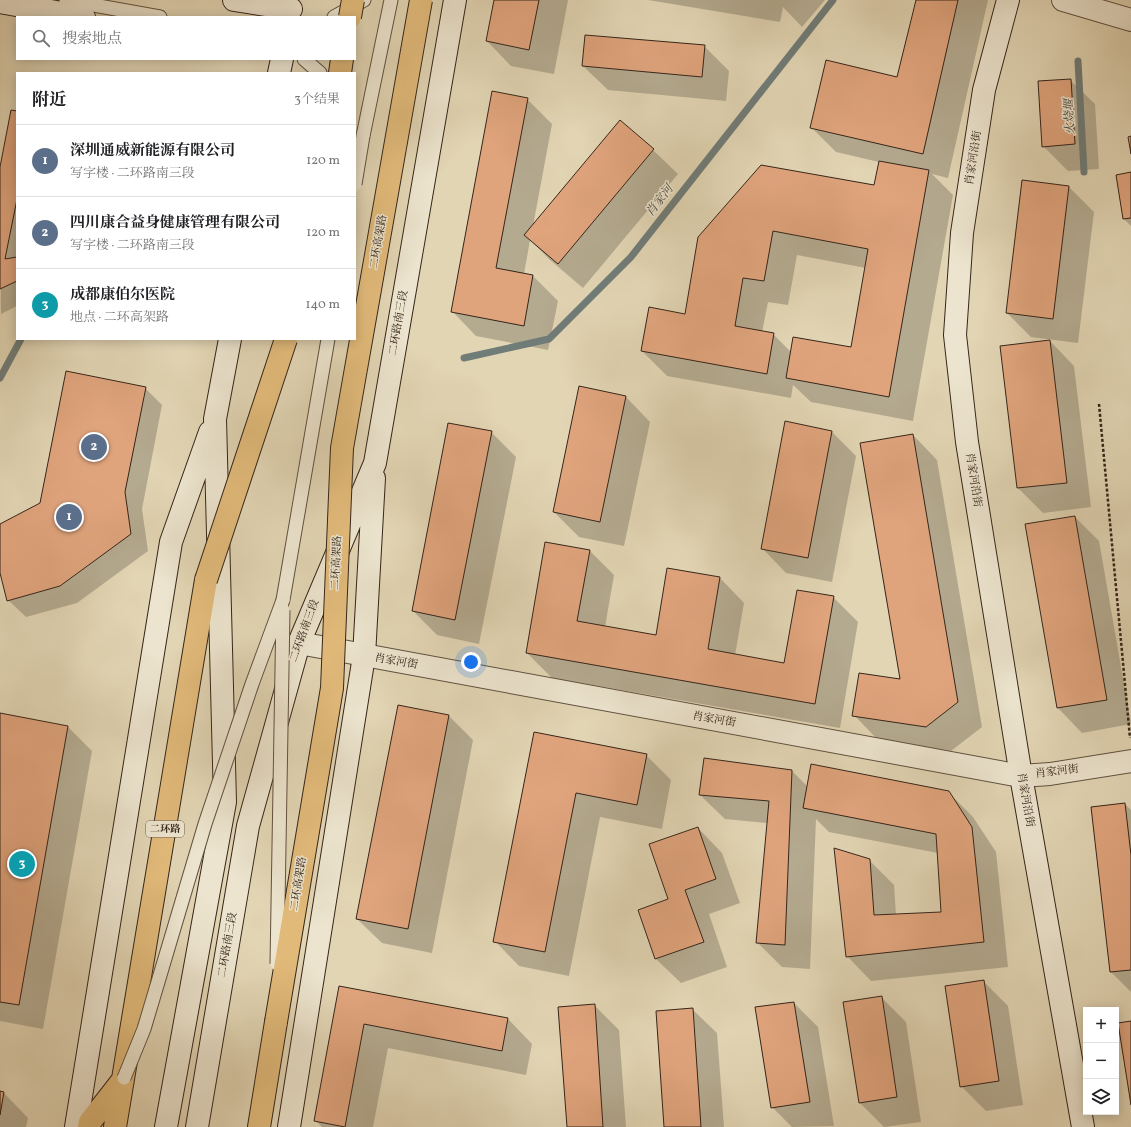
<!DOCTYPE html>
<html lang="zh">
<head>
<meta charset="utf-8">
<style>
  :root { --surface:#fff; --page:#f6f6f6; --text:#202124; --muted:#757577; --line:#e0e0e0; --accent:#1a73e8 }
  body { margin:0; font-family:Vollkorn,"Noto Serif SC",serif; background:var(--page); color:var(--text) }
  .controls { position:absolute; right:12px; bottom:12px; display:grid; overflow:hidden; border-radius:0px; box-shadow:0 2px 10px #0003 }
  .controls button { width:36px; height:36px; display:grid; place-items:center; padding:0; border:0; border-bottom:1px solid var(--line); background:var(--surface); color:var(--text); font:20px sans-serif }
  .you { position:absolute; left:471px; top:662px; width:14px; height:14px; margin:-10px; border:3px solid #fff; border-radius:50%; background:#1a73e8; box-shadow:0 0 0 6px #1a73e833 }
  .badge { display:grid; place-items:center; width:26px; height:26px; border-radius:50%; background:var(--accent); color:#fff; font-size:13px; font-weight:700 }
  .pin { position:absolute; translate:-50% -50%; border:2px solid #fff; box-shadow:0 1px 4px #0006 }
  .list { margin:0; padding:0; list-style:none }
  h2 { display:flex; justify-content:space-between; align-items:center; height:52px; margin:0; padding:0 16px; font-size:17px }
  h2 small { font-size:13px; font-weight:400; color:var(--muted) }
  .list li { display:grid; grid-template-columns:26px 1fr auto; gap:12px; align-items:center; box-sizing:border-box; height:72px; padding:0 16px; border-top:1px solid var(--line) }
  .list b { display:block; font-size:15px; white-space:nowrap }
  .list p { margin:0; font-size:13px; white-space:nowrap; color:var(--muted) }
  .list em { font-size:13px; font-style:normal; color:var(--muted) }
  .icon { flex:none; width:22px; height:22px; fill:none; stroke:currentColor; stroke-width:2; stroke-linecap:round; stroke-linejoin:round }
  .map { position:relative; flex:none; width:1131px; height:1127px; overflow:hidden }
  .search { position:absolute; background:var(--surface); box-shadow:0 2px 10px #0003; left:16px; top:16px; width:340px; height:44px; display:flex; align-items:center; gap:10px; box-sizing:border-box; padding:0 14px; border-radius:0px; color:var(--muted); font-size:15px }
  .panel { position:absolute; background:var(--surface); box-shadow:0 2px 10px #0003; left:16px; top:72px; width:340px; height:268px; border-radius:0px }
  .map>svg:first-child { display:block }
  .shadow { fill:#0003; fill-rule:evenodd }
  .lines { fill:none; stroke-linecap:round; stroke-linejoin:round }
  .stream { stroke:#707c78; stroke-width:7 }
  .building { fill:#e0a47d; stroke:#35251a }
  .lane-casing { stroke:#605140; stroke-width:15 }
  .street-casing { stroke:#605140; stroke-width:24 }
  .secondary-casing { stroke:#35251a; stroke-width:24 }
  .highway-casing { stroke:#35251a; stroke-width:24 }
  .path { stroke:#35251a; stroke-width:2.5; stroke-dasharray:3 2; stroke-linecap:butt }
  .lane { stroke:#ece4ce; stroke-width:13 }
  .street { stroke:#ece4ce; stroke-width:22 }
  .secondary { stroke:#ece4ce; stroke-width:22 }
  .highway { stroke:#e1ba7a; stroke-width:22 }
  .lane-bridge-casing { stroke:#605140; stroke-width:15; stroke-linecap:butt }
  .highway-bridge-casing { stroke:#35251a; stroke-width:24; stroke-linecap:butt }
  .lane-bridge { stroke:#ece4ce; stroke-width:13 }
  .highway-bridge { stroke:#e1ba7a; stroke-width:22 }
  .labels { text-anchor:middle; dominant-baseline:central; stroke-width:3; stroke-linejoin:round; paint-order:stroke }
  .shield { fill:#ece4ce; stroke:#6c5e50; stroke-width:1 }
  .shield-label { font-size:10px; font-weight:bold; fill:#35251a }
  .street-label { font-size:11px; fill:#35251a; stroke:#ece4ce }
  .water-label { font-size:12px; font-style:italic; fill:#4e4941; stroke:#ece4ce }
</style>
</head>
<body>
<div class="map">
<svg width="1131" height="1127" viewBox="0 0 1131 1127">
  <rect width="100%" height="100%" fill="#e2d5b4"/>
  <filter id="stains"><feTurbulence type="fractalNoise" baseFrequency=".005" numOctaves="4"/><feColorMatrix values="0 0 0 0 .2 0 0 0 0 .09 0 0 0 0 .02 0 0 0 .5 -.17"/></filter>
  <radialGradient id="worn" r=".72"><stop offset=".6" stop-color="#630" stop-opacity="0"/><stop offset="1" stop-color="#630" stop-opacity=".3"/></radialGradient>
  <path class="shadow" d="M 495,0 L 568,0 L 554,74 L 511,66 L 487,41 Z
    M 648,0 L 825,0 L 802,27 L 783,7 L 780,22 Z
    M 917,0 L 988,0 L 948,178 L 932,174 L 953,195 L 913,421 L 811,402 L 793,385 L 791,398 L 667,376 L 642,351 L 686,315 L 699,237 L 875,186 L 879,162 L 836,152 L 812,128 L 898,78 ZM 797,255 L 866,268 L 851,349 L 791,352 L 773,334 L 762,332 L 768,302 L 788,305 Z
    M 704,46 L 729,71 L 726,101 L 608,90 L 583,66 Z
    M 1070,80 L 1095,104 L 1099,169 L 1068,171 L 1043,146 Z
    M 527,99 L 552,124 L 533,226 L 653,150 L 678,174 L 583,288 L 550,260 L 530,240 L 524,274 L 533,276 L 558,301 L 548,350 L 476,336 L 452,311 Z
    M 17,112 L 17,306 L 1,314 L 0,172 Z
    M 1131,173 L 1131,226 L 1124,219 Z
    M 1022,181 L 1069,187 L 1094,212 L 1078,343 L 1031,337 L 1007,313 Z
    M 1050,341 L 1074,366 L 1091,507 L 1043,513 L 1018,488 L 1001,347 Z
    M 145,388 L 162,405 L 142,509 L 148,551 L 77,603 L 26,617 L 8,600 L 0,569 L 0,526 L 41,504 Z
    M 626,397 L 650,422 L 624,546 L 579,537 L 554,512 Z
    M 491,432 L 516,457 L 479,644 L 437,635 L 413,611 Z
    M 832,432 L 856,456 L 832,582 L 786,573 L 762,548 Z
    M 913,435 L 937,460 L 982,727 L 951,751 L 878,740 L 854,715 L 901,680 Z
    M 1075,517 L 1099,541 L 1131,724 L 1082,733 L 1058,708 L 1026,525 Z
    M 589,550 L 614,575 L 605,627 L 656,636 L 720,578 L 744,603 L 735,655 L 785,664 L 833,597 L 858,622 L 840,728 L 552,678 L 527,653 Z
    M 399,706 L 449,716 L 473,740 L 432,953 L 382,943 L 357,919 Z
    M 0,714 L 68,727 L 92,751 L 43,1029 L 0,1021 Z
    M 535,733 L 646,755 L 671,780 L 662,829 L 600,817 L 569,976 L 519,966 L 495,941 Z
    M 705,759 L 792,771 L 808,787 L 948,792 L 973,817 L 996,852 L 1008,967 L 871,981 L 847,956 L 869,860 L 894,885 L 896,915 L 942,912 L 938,853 L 829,832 L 816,819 L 810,969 L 782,967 L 757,942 L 768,823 L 725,819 L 700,795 Z
    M 1125,804 L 1131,810 L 1131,992 L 1111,972 Z
    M 698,828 L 722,853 L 740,903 L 709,914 L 727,967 L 681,983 L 656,959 L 639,910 L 669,900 Z
    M 983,981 L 1008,1006 L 1023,1105 L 986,1111 L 961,1086 Z
    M 340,987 L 508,1019 L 532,1044 L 526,1075 L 388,1048 L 373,1127 L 322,1127 L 315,1120 Z
    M 881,997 L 906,1022 L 921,1122 L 884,1127 L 860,1103 Z
    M 794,1003 L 818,1027 L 834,1126 L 792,1127 L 772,1107 Z
    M 594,1005 L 619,1030 L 626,1127 L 568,1127 Z
    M 692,1009 L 717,1033 L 724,1127 L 665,1127 Z
    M 0,1092 L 4,1093 L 28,1118 L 26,1127 L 0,1127 Z"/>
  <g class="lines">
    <path class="stream" d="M 1078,61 L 1084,172
      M 464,358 L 549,339 L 631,257 L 833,0
      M 0,378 L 21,339"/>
  </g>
  <path class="building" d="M 494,0 L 539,0 L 529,50 L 486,41 Z
    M 916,0 L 958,0 L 923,154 L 810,128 L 826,60 L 897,77 Z
    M 585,35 L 705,45 L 702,77 L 582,66 Z
    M 1071,79 L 1075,144 L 1042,147 L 1038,81 Z
    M 492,91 L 528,98 L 496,268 L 533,275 L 524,326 L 451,312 Z
    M 11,110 L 17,111 L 17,199 L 5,259 L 17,257 L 17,281 L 0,289 L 0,167 Z
    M 620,120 L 654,149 L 558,264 L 524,235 Z
    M 1131,136 L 1131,154 L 1128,137 Z
    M 879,161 L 929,170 L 889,397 L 786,378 L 793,337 L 851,347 L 868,249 L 773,231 L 764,281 L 743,278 L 735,326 L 774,333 L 767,374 L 641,351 L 649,307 L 685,314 L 698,237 L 761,165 L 874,185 Z
    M 1131,172 L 1131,218 L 1123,219 L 1116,175 Z
    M 1022,180 L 1069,186 L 1053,319 L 1006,313 Z
    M 1050,340 L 1067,483 L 1017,488 L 1000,346 Z
    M 66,371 L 146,387 L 125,492 L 131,534 L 60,586 L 7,601 L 0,573 L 0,524 L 40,503 Z
    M 579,386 L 626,396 L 600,522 L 553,512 Z
    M 785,421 L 832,431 L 808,558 L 761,549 Z
    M 448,423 L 492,431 L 455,620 L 412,611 Z
    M 913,434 L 958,702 L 926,727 L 852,716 L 859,673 L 900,679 L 860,443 Z
    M 1075,516 L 1107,700 L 1057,708 L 1025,524 Z
    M 545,542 L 590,550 L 577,621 L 656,635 L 667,568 L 720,577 L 708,649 L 784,663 L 797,590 L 834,596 L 815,704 L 526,653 Z
    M 398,705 L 449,715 L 408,929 L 356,919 Z
    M 0,713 L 68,726 L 19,1005 L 0,1002 Z
    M 534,732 L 647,754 L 637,805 L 576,793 L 545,952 L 493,942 Z
    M 704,758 L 792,770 L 785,945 L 756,943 L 769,801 L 699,795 Z
    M 811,764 L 949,791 L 972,827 L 984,942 L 846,957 L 834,848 L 870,859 L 874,915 L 941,912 L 936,834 L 803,808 Z
    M 1125,803 L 1131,855 L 1131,970 L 1110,972 L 1091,807 Z
    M 698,827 L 716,879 L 685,890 L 704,942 L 655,959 L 638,910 L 668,899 L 649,844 Z
    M 984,980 L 999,1081 L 960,1087 L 945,986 Z
    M 339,986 L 508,1018 L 502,1051 L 364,1024 L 345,1127 L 314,1121 Z
    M 882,996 L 897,1097 L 859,1103 L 843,1002 Z
    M 794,1002 L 810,1102 L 771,1108 L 755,1007 Z
    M 595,1004 L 603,1127 L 567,1127 L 558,1007 Z
    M 693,1008 L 701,1127 L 664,1127 L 656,1011 Z
    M 1131,1021 L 1131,1105 L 1118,1023 Z
    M 0,1091 L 4,1092 L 0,1115 Z"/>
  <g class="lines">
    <defs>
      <path id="lane" d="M 66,0 L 160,17
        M 334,17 L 364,0
        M 304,59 L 320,73
        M 363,136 L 391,0
        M 283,600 L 328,339"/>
      <path id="street" d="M 1063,0 L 1131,20
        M 299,643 L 1021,776 L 1050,774 L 1131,761"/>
      <path id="secondary" d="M 234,0 L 291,9
        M 1008,0 L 984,90 L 962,233 L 955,335 L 967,442 L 1021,776 L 1083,1127
        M 0,2 L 84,17
        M 279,73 L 282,59
        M 76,1127 L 171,542 L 210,432
        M 166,1127 L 225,802 L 215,419 L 230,339
        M 197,1127 L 248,826 L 299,643 L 375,463 L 455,0
        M 289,1127 L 364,656 L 374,478"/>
      <path id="highway" d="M 340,73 L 342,59
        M 89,1127 L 90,1122 L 122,1081
        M 115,1127 L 206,580
        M 259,1127 L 276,1022"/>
    </defs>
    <use href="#lane" class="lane-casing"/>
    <use href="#street" class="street-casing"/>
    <use href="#secondary" class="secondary-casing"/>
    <use href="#highway" class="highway-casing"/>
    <path class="path" d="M 1099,404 L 1130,738"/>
    <use href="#lane" class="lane"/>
    <use href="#street" class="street"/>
    <use href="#secondary" class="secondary"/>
    <use href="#highway" class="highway"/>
    <defs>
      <path id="lane-bridge" d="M 355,184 L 363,136
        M 277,964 L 283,610
        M 124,1078 L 144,1029 L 205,824 L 252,684 L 283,600"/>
      <path id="highway-bridge" d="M 350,17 L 353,0
        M 206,580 L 286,339
        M 276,1022 L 332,688 L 342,448 L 421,0"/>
    </defs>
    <use href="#lane-bridge" class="lane-bridge-casing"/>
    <use href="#highway-bridge" class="highway-bridge-casing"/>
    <use href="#lane-bridge" class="lane-bridge"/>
    <use href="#highway-bridge" class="highway-bridge"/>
  </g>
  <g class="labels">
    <rect class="shield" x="146" y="821" width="38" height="16" rx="3"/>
    <g class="shield-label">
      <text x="165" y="829">二环路</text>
    </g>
    <g class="street-label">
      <text transform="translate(974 158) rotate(-81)">肖家河沿街</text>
      <text transform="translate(379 242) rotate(-80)">二环高架路</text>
      <text transform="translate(399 323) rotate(-80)">二环路南三段</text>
      <text transform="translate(973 480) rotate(81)">肖家河沿街</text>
      <text transform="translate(337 563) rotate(-87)">二环高架路</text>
      <text transform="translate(305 631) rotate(-70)">二环路南三段</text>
      <text transform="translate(396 662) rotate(10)">肖家河街</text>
      <text transform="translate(714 720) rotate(10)">肖家河街</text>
      <text transform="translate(1057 772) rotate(-7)">肖家河街</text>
      <text transform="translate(1025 800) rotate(80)">肖家河沿街</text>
      <text transform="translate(299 884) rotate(-81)">二环高架路</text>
      <text transform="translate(228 945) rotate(-80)">二环路南三段</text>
    </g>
    <g class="water-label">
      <text transform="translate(1070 117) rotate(-93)">火烧堰</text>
      <text transform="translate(660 201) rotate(-52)">肖家河</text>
    </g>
  </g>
  <rect width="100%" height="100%" filter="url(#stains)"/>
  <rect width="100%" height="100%" fill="url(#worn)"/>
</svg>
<div class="controls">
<button>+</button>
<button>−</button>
<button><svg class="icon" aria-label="layers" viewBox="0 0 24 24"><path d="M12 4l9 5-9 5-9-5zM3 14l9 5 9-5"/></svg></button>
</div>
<div class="you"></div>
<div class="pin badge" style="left:69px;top:517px;background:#5c6f8a">1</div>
<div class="pin badge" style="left:94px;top:447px;background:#5c6f8a">2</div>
<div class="pin badge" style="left:22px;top:864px;background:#0f9aa8">3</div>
<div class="search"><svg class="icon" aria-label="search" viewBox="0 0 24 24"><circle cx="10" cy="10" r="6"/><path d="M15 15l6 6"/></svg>搜索地点</div>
<section class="panel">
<h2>附近<small>3个结果</small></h2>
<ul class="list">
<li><span class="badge" style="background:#5c6f8a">1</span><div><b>深圳通威新能源有限公司</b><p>写字楼 · 二环路南三段</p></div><em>120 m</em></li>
<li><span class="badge" style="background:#5c6f8a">2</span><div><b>四川康合益身健康管理有限公司</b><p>写字楼 · 二环路南三段</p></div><em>120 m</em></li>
<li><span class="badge" style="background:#0f9aa8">3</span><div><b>成都康伯尔医院</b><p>地点 · 二环高架路</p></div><em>140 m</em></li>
</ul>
</section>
</div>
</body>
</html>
